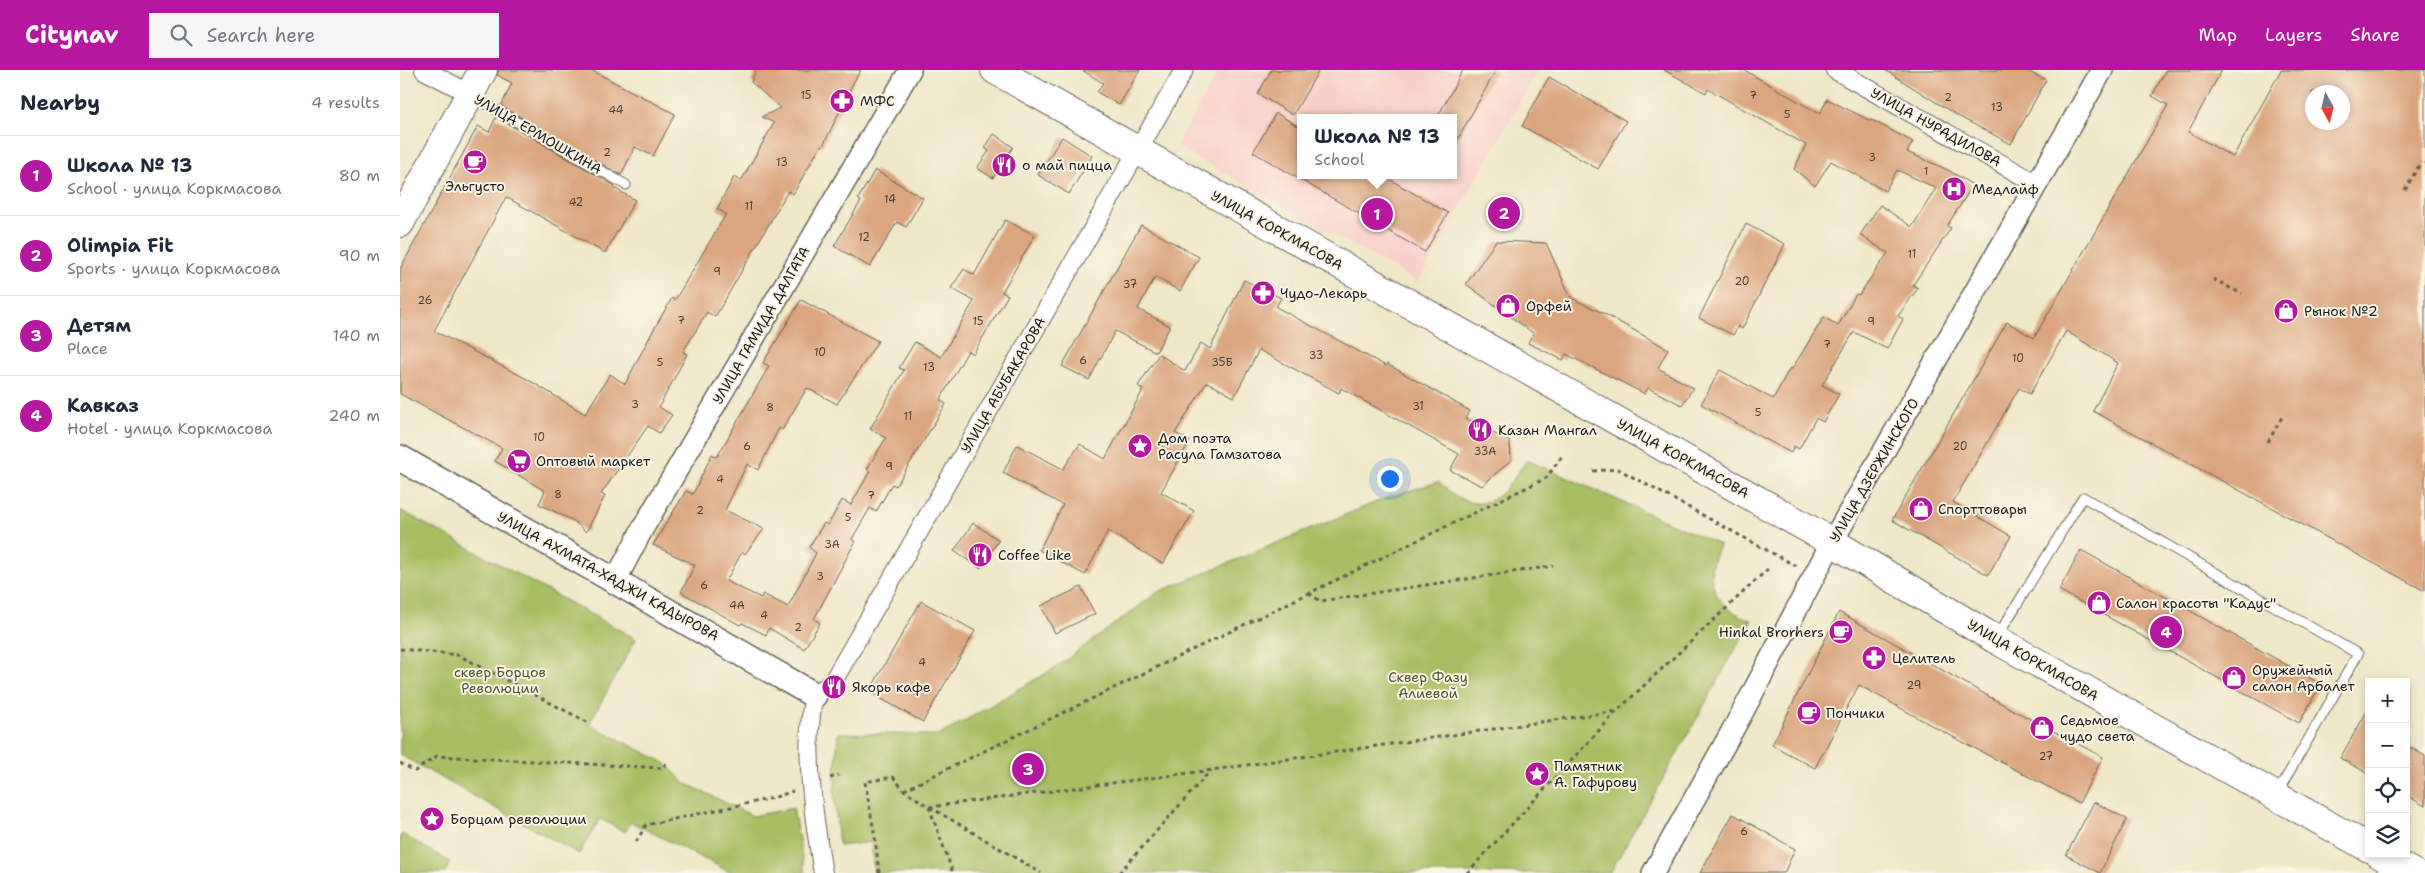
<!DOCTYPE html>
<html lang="en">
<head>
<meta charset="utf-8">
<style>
  :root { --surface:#fff; --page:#f6f6f7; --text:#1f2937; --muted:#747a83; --line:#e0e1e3; --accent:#b5179e }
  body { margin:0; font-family:"Shantell Sans",sans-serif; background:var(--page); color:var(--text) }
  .controls { position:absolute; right:15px; bottom:15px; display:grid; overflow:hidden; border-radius:0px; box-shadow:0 2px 8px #0003 }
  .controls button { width:45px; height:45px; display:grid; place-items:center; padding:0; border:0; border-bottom:1px solid var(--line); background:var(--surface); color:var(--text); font:25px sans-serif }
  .compass { position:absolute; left:1905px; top:15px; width:45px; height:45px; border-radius:50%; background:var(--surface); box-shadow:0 2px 8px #0003; rotate:172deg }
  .you { position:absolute; left:989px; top:408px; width:18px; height:18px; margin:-12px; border:4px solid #fff; border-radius:50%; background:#1a73e8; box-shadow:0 0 0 8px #1a73e833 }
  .badge { display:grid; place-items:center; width:32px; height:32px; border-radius:50%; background:var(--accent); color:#fff; font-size:16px; font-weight:700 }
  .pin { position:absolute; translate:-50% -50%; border:2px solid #fff; box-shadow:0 1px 5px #0006 }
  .popup { position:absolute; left:897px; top:44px; width:160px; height:65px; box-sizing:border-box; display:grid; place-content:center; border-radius:0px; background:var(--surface); filter:drop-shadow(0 1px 4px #0005); font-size:16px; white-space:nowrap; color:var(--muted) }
  .popup b { font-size:19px; color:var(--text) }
  .popup::after { content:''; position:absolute; left:50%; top:100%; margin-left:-10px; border:10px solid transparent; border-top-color:var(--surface) }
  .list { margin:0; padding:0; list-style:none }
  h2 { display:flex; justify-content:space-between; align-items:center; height:65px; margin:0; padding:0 20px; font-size:21px }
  h2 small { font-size:16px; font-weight:400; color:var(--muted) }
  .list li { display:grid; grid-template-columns:32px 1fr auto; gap:15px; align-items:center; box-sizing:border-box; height:80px; padding:0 20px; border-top:1px solid var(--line) }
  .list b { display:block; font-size:19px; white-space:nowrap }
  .list p { margin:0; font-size:16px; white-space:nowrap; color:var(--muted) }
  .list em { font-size:16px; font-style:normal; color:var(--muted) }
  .icon { flex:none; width:28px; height:28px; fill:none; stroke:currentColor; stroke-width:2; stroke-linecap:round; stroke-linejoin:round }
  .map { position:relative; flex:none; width:2025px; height:803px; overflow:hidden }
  header { display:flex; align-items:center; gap:30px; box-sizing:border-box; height:70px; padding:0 25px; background:var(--accent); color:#fff }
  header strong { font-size:24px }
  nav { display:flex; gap:28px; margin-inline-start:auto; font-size:18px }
  .search { width:350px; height:45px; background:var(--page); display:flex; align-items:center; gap:12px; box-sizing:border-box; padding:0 18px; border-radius:0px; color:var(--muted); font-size:19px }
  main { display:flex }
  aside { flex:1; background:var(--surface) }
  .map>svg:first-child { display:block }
  .built { fill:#f7d0c9; fill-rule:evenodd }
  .green { fill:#a9be63; stroke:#626d40 }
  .building { fill:#daa57f; fill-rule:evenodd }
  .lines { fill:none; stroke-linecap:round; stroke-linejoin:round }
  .service-casing { stroke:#666358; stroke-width:11 }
  .minor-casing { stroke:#666358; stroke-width:20 }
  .tertiary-casing { stroke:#666358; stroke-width:24 }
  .secondary-casing { stroke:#666358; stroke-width:28 }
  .primary-casing { stroke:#666358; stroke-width:30 }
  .path { stroke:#666358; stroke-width:3; stroke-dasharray:4 4; stroke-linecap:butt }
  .service { stroke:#fff; stroke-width:9 }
  .minor { stroke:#fff; stroke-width:18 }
  .tertiary { stroke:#fff; stroke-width:21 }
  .secondary { stroke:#fff; stroke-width:25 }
  .primary { stroke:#fff; stroke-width:28 }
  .labels { text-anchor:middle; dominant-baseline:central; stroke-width:4; stroke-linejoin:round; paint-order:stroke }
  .number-label { font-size:11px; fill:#4c3e35 }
  .poi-label { font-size:14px; fill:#1c1c1c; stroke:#fcf5e5; text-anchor:start }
  .street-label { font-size:14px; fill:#1c1c1c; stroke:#fcf5e5 }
  .park-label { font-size:14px; fill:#4d5535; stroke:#fcf5e5 }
</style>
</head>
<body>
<header>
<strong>Citynav</strong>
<div class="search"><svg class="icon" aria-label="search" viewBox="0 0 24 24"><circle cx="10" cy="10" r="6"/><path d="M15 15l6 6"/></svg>Search here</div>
<nav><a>Map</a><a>Layers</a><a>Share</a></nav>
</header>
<main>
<aside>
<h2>Nearby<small>4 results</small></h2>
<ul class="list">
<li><span class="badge">1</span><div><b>Школа № 13</b><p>School · улица Коркмасова</p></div><em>80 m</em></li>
<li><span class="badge">2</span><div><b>Olimpia Fit</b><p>Sports · улица Коркмасова</p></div><em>90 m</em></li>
<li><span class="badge">3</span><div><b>Детям</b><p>Place</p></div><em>140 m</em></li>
<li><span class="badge">4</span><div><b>Кавказ</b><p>Hotel · улица Коркмасова</p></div><em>240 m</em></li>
</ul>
</aside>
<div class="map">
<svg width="2025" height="803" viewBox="0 0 2025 803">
  <rect width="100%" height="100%" fill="#fcf5e5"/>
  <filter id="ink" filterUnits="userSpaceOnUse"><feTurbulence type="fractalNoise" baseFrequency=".02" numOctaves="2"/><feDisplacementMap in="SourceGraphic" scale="10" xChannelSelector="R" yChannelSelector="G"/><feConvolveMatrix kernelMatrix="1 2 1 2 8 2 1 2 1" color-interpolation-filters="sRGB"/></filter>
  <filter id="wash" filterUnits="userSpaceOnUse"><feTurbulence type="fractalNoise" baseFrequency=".0096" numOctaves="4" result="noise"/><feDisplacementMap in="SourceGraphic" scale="20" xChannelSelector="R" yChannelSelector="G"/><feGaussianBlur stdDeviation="1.12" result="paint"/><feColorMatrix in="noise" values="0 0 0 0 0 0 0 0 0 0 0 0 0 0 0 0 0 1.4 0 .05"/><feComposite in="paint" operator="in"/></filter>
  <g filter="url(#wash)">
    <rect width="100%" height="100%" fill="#eee7c8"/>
    <path class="built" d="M 819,0 L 1138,0 L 1018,212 L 776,76 ZM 901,48 L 1053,48 L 1053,105 L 901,105 Z"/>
    <path class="green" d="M 1127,390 L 1320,475 C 1300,508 1316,540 1352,550 L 1210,803 L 474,803 L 471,772 L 439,776 L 434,723 L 438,663 L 540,665 L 655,598 L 758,522 L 991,426 L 1038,412 C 1046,418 1055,427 1064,430 C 1096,443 1111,411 1127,390 Z
      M 0,440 L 236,569 L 189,654 L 265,693 L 285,713 L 353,746 L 393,738 L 405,803 L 332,803 L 231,752 L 225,762 L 200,749 L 179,784 L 0,685 Z
      M 2,764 L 50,792 L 45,803 L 0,803 L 0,767 Z"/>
    <g id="blocks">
      <path class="building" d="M 99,0 L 191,0 L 275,44 L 253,86 L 235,77 L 221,105 L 101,36 L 112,13 L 97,5 Z
        M 356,0 L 461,0 L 453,13 L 423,76 L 421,75 L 393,124 L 388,121 L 315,247 L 307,242 L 283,282 L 287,284 L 259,337 L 272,345 L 259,363 L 248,356 L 201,424 L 205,426 L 186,462 L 174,451 L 139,434 L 145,421 L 95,391 L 102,378 L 0,324 L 0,199 L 78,56 L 89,62 L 96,47 L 215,116 L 214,118 L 235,130 L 205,183 L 106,127 L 34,261 L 127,309 L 185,344 L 210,304 L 225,314 L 254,259 L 272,228 L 275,230 L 326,144 L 317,139 L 334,107 L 341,111 L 374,53 L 362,47 L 380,38 L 351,12 Z
        M 682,0 L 740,0 L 719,35 L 697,22 L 703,13 Z
        M 871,0 L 919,0 L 893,45 L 858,24 Z
        M 1063,0 L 1096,0 L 1053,78 L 1053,48 L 1037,48 Z
        M 1264,0 L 1344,0 L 1420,44 L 1427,29 L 1471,51 L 1472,50 L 1513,72 L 1507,82 L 1548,100 L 1573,115 L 1547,156 L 1551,158 L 1513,215 L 1518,218 L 1498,246 L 1503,249 L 1487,279 L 1454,262 L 1422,315 L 1439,324 L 1423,352 L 1416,348 L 1399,379 L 1394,376 L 1391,383 L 1301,334 L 1320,300 L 1373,329 L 1390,298 L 1392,299 L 1424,247 L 1438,256 L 1456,224 L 1459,225 L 1488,183 L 1460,165 L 1480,135 L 1512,157 L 1536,118 L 1497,100 L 1485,121 L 1431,91 L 1415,116 L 1394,99 L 1406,75 L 1308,19 L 1306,23 Z
        M 1485,0 L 1625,0 L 1646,10 L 1611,74 L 1558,46 Z
        M 1766,0 L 1822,0 L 1788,62 L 1833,87 L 1881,0 L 2025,0 L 2025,521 L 1693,341 L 1718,293 L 1666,261 L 1630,324 L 1619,318 L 1553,432 L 1611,466 L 1588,505 L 1492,450 L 1607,252 L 1634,268 L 1768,35 L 1752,26 ZM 1912,22 L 1942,22 L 1942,52 L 1912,52 Z
        M 1149,7 L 1226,51 L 1198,99 L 1122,56 Z
        M 876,43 L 901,58 L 901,105 L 982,105 L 1048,143 L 1025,182 L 853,82 Z
        M 594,64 L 613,77 L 593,108 L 577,98 L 589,81 L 585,78 Z
        M 662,67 L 692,86 L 669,124 L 638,105 Z
        M 475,100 L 523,128 L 506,157 L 497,152 L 470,197 L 434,176 L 461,131 L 458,129 Z
        M 605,150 L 635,165 L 602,222 L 608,225 L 573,284 L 568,281 L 540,330 L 546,334 L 496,416 L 492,414 L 476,442 L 470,438 L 452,469 L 455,472 L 414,549 L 420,553 L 404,579 L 369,558 L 366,565 L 342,553 L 340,555 L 281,522 L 295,495 L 253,475 L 286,421 L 293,424 L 312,384 L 317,387 L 369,296 L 363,293 L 401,230 L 478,271 L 437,334 L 407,318 L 382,360 L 379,358 L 358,400 L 347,394 L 325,440 L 364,459 L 345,484 L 342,482 L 326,511 L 361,528 L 363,524 L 388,537 L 416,483 L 409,477 L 424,453 L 428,455 L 442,430 L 451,435 L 470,401 L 467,399 L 486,368 L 470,359 L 504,300 L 499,298 L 515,272 L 541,287 L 574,231 L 551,218 L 564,199 L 574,205 Z
        M 1346,154 L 1385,174 L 1342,259 L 1338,256 L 1333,265 L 1299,248 Z
        M 741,155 L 799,187 L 780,221 L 755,207 L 738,239 L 770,256 L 756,282 L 715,261 L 689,310 L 662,296 Z
        M 1096,171 L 1146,173 L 1171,228 L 1201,242 L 1268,279 L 1258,298 L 1293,318 L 1282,335 L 1248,318 L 1245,324 L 1166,284 L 1163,290 L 1128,273 L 1133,263 L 1066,214 Z
        M 844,210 L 881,228 L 876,237 L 986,296 L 987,294 L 1070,341 L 1065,348 L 1110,372 L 1111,390 L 1082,416 L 1050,400 L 1059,384 L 941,318 L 939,323 L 859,280 L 834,327 L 807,312 L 775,363 L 790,371 L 761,422 L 794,441 L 763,494 L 708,461 L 685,505 L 639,480 L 663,435 L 603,403 L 617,375 L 663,399 L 680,374 L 705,389 L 743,320 L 738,316 L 759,284 L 785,301 L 801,273 L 810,279 Z
        M 573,453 L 599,470 L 580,498 L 554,481 Z
        M 1681,480 L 1921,614 L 1899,653 L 1659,520 Z
        M 681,517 L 695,544 L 655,563 L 641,536 Z
        M 521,531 L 575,561 L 523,652 L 469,622 Z
        M 1439,542 L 1613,640 L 1703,687 L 1679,733 L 1540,660 L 1459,615 L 1415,698 L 1372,675 Z
        M 1969,638 L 1969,704 L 1940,688 Z
        M 2006,675 L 2025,686 L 2025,736 L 2006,725 Z
        M 1694,732 L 1727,749 L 1700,803 L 1666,785 Z
        M 1333,744 L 1395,779 L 1384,803 L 1300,803 Z"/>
    </g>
  </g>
  <g filter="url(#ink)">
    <use href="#blocks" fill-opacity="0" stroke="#666358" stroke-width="1"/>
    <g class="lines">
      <defs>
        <path id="service" d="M 72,26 L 226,115
          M 1597,567 L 1683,427 L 1958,584 L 1877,723"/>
        <path id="minor" d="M 24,0 L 55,16
          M 1435,0 L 1637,114
          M 423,803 C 414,749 403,679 414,625 L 432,613 L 784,0"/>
        <path id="tertiary" d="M 215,511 L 243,458 L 510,0
          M 1253,803 L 1341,645 L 1432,472 L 1702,0"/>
        <path id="secondary" d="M 0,388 L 414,625"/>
        <path id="primary" d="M 595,0 L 1432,472 L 1595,569 L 1969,778
          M 0,153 L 83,0
          M 1979,784 L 2013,803"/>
      </defs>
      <use href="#service" class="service-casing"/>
      <use href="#minor" class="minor-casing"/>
      <use href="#tertiary" class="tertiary-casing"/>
      <use href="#secondary" class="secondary-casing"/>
      <use href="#primary" class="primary-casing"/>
      <path class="path" d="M 2005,120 L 2021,92
        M 1813,209 L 1842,224
        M 1868,372 L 1882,347
        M 1193,401 L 1218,399 L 1396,496
        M 909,523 L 920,531 L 1153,496
        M 0,579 L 58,585 L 191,654
        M 0,693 L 15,701 L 37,686 L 263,698 L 266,693
        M 430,708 L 439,705
        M 504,720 L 1146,408 L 1163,385
        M 529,737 L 553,803
        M 530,737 L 641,803
        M 236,772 L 246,755 L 373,728 L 393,721
        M 479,803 L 475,767 L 465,712 L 493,707 L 504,720 L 529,737 L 812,700 L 1217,641
        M 719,803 L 811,700
        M 1067,803 L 1217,641 L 1370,497"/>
      <use href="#service" class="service"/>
      <use href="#minor" class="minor"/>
      <use href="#tertiary" class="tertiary"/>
      <use href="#secondary" class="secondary"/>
      <use href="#primary" class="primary"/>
    </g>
  </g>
  <defs>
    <symbol id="pharmacy-disc" viewBox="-11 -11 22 22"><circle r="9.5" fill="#b5179e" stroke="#fcf5e5"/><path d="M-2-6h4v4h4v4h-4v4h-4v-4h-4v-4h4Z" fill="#fff"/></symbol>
    <symbol id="cafe-disc" viewBox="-11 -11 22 22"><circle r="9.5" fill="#b5179e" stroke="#fcf5e5"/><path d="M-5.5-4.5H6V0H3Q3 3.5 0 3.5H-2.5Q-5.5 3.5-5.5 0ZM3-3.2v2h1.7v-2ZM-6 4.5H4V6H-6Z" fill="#fff"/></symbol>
    <symbol id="restaurant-disc" viewBox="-11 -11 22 22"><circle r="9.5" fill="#b5179e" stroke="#fcf5e5"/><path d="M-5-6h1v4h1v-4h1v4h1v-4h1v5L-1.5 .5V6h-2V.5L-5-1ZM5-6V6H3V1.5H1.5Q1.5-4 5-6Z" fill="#fff"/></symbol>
    <symbol id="hospital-disc" viewBox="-11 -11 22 22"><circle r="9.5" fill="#b5179e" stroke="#fcf5e5"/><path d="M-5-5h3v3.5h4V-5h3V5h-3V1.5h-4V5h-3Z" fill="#fff"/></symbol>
    <symbol id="shop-disc" viewBox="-11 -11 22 22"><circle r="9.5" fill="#b5179e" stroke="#fcf5e5"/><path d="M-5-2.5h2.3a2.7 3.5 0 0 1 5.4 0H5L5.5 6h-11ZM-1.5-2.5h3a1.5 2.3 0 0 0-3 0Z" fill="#fff"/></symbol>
    <symbol id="sight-disc" viewBox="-11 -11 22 22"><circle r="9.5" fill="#b5179e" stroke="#fcf5e5"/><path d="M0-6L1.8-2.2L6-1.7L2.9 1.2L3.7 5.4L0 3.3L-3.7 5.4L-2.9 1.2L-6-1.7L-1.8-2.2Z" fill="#fff"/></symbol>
    <symbol id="supermarket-disc" viewBox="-11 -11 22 22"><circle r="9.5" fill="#b5179e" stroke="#fcf5e5"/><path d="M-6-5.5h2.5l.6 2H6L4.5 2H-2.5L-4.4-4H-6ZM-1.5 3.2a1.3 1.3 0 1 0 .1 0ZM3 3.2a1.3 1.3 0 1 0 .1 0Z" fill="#fff"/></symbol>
  </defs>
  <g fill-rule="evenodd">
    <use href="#pharmacy-disc" x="428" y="17" width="28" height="28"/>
    <use href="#cafe-disc" x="61" y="78" width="28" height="28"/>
    <use href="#restaurant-disc" x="590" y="81" width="28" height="28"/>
    <use href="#hospital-disc" x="1540" y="105" width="28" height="28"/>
    <use href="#pharmacy-disc" x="849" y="209" width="28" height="28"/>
    <use href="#shop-disc" x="1094" y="222" width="28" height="28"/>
    <use href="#shop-disc" x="1872" y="227" width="28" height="28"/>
    <use href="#restaurant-disc" x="1066" y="346" width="28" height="28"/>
    <use href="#sight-disc" x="726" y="362" width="28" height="28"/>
    <use href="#supermarket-disc" x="105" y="377" width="28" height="28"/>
    <use href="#shop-disc" x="1507" y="425" width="28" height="28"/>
    <use href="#restaurant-disc" x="566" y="471" width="28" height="28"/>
    <use href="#shop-disc" x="1685" y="519" width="28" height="28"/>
    <use href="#cafe-disc" x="1427" y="548" width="28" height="28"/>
    <use href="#pharmacy-disc" x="1460" y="574" width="28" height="28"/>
    <use href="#shop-disc" x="1820" y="594" width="28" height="28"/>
    <use href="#restaurant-disc" x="420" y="603" width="28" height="28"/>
    <use href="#cafe-disc" x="1395" y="629" width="28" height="28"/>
    <use href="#shop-disc" x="1628" y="644" width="28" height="28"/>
    <use href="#sight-disc" x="1123" y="690" width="28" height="28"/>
    <use href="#sight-disc" x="18" y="735" width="28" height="28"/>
  </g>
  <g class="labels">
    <g class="number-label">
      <text x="406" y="25">15</text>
      <text x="1353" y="25">7</text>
      <text x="1548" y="27">2</text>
      <text x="1597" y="37">13</text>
      <text x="216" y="40">44</text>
      <text x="1387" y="44">5</text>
      <text x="207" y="82">2</text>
      <text x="1472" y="87">3</text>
      <text x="382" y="92">13</text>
      <text x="1526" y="101">1</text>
      <text x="490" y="129">14</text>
      <text x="176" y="132">42</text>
      <text x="349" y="136">11</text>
      <text x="464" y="167">12</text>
      <text x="1512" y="184">11</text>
      <text x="317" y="201">9</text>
      <text x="1342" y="211">20</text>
      <text x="730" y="214">37</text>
      <text x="25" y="230">26</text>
      <text x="281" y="250">7</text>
      <text x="578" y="251">15</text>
      <text x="1471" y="251">9</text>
      <text x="1427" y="274">7</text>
      <text x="420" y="282">10</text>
      <text x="916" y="285">33</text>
      <text x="1618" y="288">10</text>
      <text x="683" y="290">6</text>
      <text x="260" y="292">5</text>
      <text x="822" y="292">35Б</text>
      <text x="529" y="297">13</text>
      <text x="235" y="334">3</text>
      <text x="1018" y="336">31</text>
      <text x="370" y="337">8</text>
      <text x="1358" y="342">5</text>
      <text x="508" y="346">11</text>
      <text x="139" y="367">10</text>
      <text x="347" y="376">6</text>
      <text x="1560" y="376">20</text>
      <text x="1085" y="381">33А</text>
      <text x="489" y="396">9</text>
      <text x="320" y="409">4</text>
      <text x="158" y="424">8</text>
      <text x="471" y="425">7</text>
      <text x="300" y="440">2</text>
      <text x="448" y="447">5</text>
      <text x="432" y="474">3А</text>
      <text x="420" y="506">3</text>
      <text x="304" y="515">6</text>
      <text x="337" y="535">4А</text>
      <text x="364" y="545">4</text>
      <text x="398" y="557">2</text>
      <text x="522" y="592">4</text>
      <text x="1514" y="615">29</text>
      <text x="1646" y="686">27</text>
      <text x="1344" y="761">6</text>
    </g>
    <g class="poi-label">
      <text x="460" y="31">МФС</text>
      <text x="622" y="95">о май пицца</text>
      <text x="75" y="116" text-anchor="middle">Эльгусто</text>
      <text x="1572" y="119">Медлайф</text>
      <text x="880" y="223">Чудо-Лекарь</text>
      <text x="1126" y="236">Орфей</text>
      <text x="1904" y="241">Рынок №2</text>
      <text x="1098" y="360">Казан Мангал</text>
      <text x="758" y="368">Дом поэта<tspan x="758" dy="16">Расула Гамзатова</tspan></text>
      <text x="136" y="391">Оптовый маркет</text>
      <text x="1538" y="439">Спорттовары</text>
      <text x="598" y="485">Coffee Like</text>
      <text x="1716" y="533">Салон красоты "Кадус"</text>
      <text x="1424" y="562" text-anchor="end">Hinkal Brorhers</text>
      <text x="1492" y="588">Целитель</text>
      <text x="1852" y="600">Оружейный<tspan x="1852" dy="16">салон Арбалет</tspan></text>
      <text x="452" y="617">Якорь кафе</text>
      <text x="1426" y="643">Пончики</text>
      <text x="1660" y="650">Седьмое<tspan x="1660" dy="16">чудо света</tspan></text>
      <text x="1154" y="696">Памятник<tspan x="1154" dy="16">А. Гафурову</tspan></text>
      <text x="50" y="749">Борцам революции</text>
    </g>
    <g class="street-label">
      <text transform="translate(1536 57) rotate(29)">УЛИЦА НУРАДИЛОВА</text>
      <text transform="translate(138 64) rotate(30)">УЛИЦА ЕРМОШКИНА</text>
      <text transform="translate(877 160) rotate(29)">УЛИЦА КОРКМАСОВА</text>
      <text transform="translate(361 255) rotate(-60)">УЛИЦА ГАМИДА ДАЛГАТА</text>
      <text transform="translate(603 315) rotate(-60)">УЛИЦА АБУБАКАРОВА</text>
      <text transform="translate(1283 388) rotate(29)">УЛИЦА КОРКМАСОВА</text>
      <text transform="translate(1474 400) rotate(-60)">УЛИЦА ДЗЕРЖИНСКОГО</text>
      <text transform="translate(208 506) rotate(29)">УЛИЦА АХМАТА-ХАДЖИ КАДЫРОВА</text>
      <text transform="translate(1633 590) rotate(30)">УЛИЦА КОРКМАСОВА</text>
    </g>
    <g class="park-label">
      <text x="100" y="602">сквер Борцов<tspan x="100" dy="16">Революции</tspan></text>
      <text x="1028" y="607">Сквер Фазу<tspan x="1028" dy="16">Алиевой</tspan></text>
    </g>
  </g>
</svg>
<div class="controls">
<button>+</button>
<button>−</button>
<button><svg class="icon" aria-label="locate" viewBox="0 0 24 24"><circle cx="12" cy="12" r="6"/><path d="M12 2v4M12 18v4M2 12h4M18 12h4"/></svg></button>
<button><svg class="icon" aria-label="layers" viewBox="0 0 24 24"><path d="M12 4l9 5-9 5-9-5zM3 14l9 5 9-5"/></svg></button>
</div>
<svg class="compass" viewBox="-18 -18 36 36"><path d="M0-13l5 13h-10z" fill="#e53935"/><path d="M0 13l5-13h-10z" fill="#747a83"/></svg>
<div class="you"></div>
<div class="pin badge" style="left:977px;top:144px">1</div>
<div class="popup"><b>Школа № 13</b>School</div>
<div class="pin badge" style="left:1104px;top:143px">2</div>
<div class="pin badge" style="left:628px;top:699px">3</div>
<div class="pin badge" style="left:1766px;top:562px">4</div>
</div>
</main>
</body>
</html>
